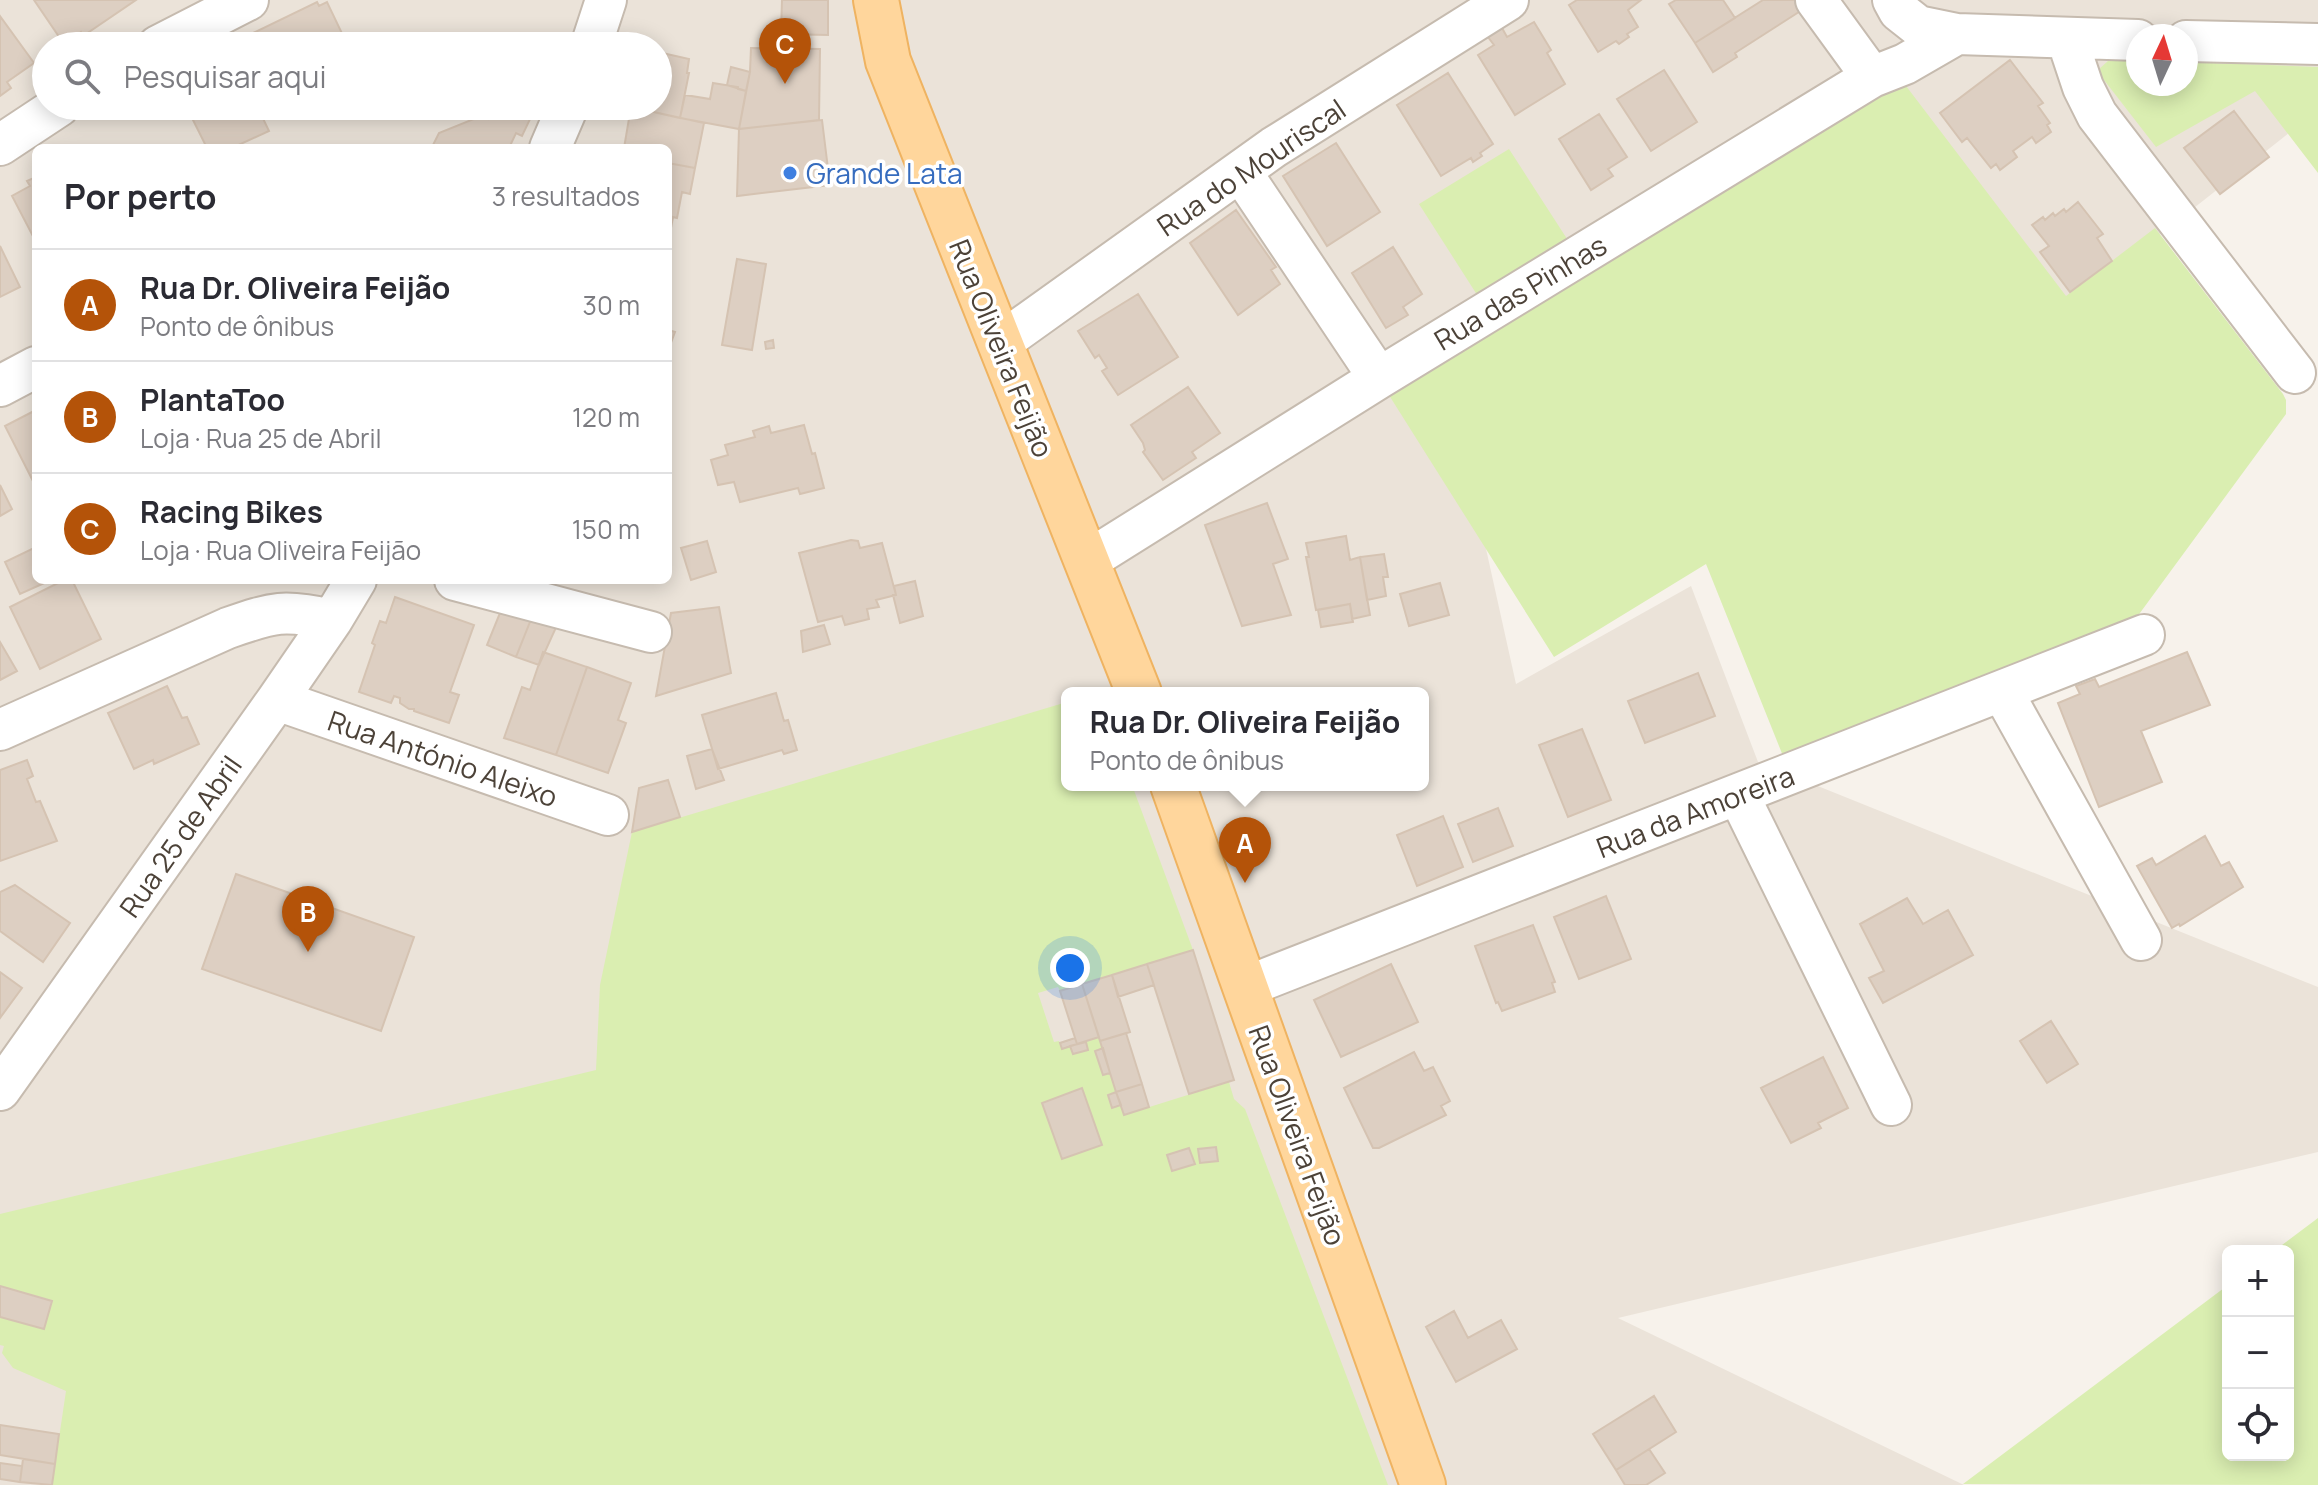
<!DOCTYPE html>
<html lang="pt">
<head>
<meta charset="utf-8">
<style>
  :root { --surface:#fff; --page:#f2f2f3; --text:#2b2b33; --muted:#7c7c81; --line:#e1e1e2; --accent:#b45309 }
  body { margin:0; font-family:Manrope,sans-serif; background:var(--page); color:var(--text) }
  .controls { position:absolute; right:24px; bottom:24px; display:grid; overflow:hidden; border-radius:12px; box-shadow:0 4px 20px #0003 }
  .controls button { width:72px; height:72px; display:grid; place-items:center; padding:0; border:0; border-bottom:2px solid var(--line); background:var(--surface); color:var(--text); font:40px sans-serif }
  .compass { position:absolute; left:2126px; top:24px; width:72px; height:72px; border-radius:50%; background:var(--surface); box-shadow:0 4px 20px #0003; rotate:4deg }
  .you { position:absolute; left:1070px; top:968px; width:28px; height:28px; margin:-20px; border:6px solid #fff; border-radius:50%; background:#1a73e8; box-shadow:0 0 0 12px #1a73e833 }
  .badge { display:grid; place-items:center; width:52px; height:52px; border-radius:50%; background:var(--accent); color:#fff; font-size:26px; font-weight:700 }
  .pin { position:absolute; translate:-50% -66px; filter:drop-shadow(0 2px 4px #0008) }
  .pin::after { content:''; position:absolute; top:42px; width:28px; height:24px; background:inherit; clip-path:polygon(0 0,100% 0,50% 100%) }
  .popup { position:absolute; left:1061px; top:687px; width:368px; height:104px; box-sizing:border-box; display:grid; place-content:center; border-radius:12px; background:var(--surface); filter:drop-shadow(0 2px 6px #0005); font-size:26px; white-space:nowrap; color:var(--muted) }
  .popup b { font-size:30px; color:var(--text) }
  .popup::after { content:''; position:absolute; left:50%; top:100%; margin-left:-16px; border:16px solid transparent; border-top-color:var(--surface) }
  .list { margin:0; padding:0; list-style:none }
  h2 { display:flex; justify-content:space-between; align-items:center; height:104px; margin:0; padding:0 32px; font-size:34px }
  h2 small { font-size:26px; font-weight:400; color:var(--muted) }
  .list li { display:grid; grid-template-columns:52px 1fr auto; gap:24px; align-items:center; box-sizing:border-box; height:112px; padding:0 32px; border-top:2px solid var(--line) }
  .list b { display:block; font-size:30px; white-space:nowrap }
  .list p { margin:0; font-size:26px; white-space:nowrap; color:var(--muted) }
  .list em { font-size:26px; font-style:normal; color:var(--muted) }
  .icon { flex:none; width:44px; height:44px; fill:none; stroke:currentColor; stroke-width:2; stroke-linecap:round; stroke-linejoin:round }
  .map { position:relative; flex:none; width:2318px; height:1485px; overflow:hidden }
  .search { position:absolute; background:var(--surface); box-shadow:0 4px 20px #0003; left:32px; top:32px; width:640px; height:88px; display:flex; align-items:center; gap:20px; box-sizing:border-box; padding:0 28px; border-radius:44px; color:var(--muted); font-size:30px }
  .panel { position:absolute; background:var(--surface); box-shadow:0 4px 20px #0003; left:32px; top:144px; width:640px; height:440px; border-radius:12px }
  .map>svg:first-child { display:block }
  .residential { fill:#ebe3d9; fill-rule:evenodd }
  .green { fill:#daeeb1 }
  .building { fill:#ddcfc2; stroke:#d5c3b2; stroke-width:2 }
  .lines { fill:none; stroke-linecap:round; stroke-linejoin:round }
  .minor-casing { stroke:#c6bbaf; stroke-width:44 }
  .primary-casing { stroke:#efb361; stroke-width:48 }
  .minor { stroke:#fff; stroke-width:40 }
  .primary { stroke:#ffd69c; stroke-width:44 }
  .shop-dot { fill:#3f7fe0; stroke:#fff; stroke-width:3 }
  .labels { text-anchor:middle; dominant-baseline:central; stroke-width:7; stroke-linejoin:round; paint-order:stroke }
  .street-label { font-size:28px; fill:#4c4238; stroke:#fff }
  .shop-label { font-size:28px; fill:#366cbe; stroke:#fff; text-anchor:start }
</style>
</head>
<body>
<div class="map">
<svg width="2318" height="1485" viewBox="0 0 2318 1485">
  <rect width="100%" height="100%" fill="#f7f2eb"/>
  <path class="residential" d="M 0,0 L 2318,0 L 2318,110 L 2071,305 L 1445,364 L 1516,684 L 1691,586 L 1758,762 L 2318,987 L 2318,1152 L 1618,1318 L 1964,1485 L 0,1485 ZM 2138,36 L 2186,36 L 2186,84 L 2138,84 ZM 46,46 L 658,46 L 658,106 L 46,106 ZM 36,148 L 668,148 L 668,580 L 36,580 ZM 1067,693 L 1423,693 L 1423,785 L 1067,785 Z"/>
  <path class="green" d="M 2109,60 L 2138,61 L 2138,84 L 2186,84 L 2186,62 L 2318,67 L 2318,173 L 2255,91 L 2156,147 L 2097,71 Z
    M 1903,82 L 2066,296 L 2155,228 L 2283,394 L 2286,400 L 2286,414 L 2137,617 L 1783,756 L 1706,564 L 1554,657 L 1387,392 Z
    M 1509,149 L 1571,245 L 1481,301 L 1419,204 Z
    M 1067,702 L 1067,785 L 1132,785 L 1193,950 L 1060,991 L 1058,987 L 1038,993 L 1054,1042 L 1059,1041 L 1062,1049 L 1070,1046 L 1073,1054 L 1087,1050 L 1086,1042 L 1099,1037 L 1103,1048 L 1095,1051 L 1103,1074 L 1110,1073 L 1116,1092 L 1108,1095 L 1111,1107 L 1121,1105 L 1124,1115 L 1229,1082 L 1234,1099 L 1245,1109 L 1388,1485 L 52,1485 L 66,1391 L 13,1368 L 2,1353 L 4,1346 L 0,1345 L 0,1317 L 44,1328 L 52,1301 L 0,1286 L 0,1214 L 596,1070 L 600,985 L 632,832 Z
    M 2318,1218 L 2318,1485 L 1963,1484 L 2228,1285 L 2228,1455 L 2288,1455 L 2288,1251 L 2274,1251 Z"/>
  <path class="building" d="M 34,0 L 136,0 L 83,36 L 81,32 L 64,44 Z
    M 782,0 L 828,0 L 828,35 L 781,34 Z
    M 1577,0 L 1641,0 L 1628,10 L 1638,27 L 1627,34 L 1629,37 L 1619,44 L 1616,41 L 1598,52 L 1569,5 Z
    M 1676,0 L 1723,0 L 1735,18 L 1695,43 L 1669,4 Z
    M 1763,0 L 1796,0 L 1802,10 L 1735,53 L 1737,57 L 1713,72 L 1695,43 Z
    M 317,2 L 319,6 L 327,2 L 348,46 L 259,46 L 253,33 Z
    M 0,16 L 34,63 L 7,82 L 11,88 L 0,96 Z
    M 1534,22 L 1551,50 L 1547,53 L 1565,84 L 1515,115 L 1478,55 L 1494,45 L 1488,37 L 1502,28 L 1507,37 Z
    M 751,48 L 820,49 L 819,120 L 739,129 L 750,72 Z
    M 658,52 L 689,59 L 687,73 L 689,73 L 680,118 L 627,106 L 658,106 Z
    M 2010,60 L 2043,103 L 2038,106 L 2050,123 L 2047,125 L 2051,132 L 2036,143 L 2032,137 L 2013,151 L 2017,157 L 2000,170 L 1996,164 L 1991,168 L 1967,138 L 1962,142 L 1940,113 Z
    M 731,67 L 750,72 L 746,91 L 727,85 Z
    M 1664,70 L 1697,122 L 1651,151 L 1617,99 Z
    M 1448,73 L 1493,144 L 1480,153 L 1482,156 L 1473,162 L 1471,158 L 1441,176 L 1397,105 Z
    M 713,83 L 738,87 L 738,89 L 746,91 L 739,129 L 680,118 L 685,95 L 710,99 Z
    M 186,106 L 257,106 L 269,131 L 232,148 L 207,148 Z
    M 504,106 L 510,106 L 531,117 L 522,136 L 516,133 L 509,148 L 439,148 L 433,145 L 439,133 L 481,116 L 488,119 L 493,110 Z
    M 631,107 L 704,123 L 695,168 L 668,163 L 668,148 L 624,148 Z
    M 2234,111 L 2269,157 L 2220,194 L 2184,148 Z
    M 1599,114 L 1627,157 L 1608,169 L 1613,176 L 1591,190 L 1559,139 Z
    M 822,120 L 830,185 L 737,196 L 739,129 Z
    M 1336,143 L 1380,212 L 1327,246 L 1283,176 Z
    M 668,163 L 695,168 L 690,194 L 682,192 L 677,218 L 673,217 L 671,228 L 668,228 Z
    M 36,177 L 36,242 L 12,196 L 30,186 L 27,181 Z
    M 2078,202 L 2103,234 L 2097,238 L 2112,261 L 2070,292 L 2040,252 L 2049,246 L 2032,225 L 2043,217 L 2045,220 L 2053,213 L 2055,216 L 2064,209 L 2066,212 Z
    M 1236,210 L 1276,267 L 1271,270 L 1280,284 L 1238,315 L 1190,243 Z
    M 0,246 L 20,287 L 0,297 Z
    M 1393,247 L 1422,294 L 1403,307 L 1408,315 L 1386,328 L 1352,273 Z
    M 737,259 L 766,264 L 752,350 L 722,345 Z
    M 1138,294 L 1178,357 L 1118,395 L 1102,371 L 1107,368 L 1099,355 L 1095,358 L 1078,331 Z
    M 668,330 L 675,332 L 668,351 Z
    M 773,340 L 774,348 L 766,349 L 765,342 Z
    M 1188,387 L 1220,433 L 1192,452 L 1196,458 L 1163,480 L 1143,452 L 1145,450 L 1143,443 L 1131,425 Z
    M 36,410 L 36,487 L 5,426 Z
    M 804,425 L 812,454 L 815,453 L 824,488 L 800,494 L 798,488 L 740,502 L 734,482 L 718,485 L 711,460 L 728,455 L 725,445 L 755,437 L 753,431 L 769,426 L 771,433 Z
    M 0,485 L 12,509 L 0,516 Z
    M 1267,503 L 1288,559 L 1273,564 L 1291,615 L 1242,626 L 1205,525 Z
    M 1346,536 L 1350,560 L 1360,557 L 1370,615 L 1352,619 L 1350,604 L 1316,610 L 1306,557 L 1309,557 L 1306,543 Z
    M 851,540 L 858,541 L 860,548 L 882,543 L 896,595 L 876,600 L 879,607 L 867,609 L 869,619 L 845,625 L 842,616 L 818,622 L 799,553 Z
    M 707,541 L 716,572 L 691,580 L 681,548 Z
    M 36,547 L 36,580 L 51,580 L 20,594 L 5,562 Z
    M 1384,554 L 1388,577 L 1383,577 L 1386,596 L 1367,600 L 1360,557 Z
    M 64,580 L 72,580 L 101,639 L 40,669 L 10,607 Z
    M 915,581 L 923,616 L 900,623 L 893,595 L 896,595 L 894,586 Z
    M 1440,583 L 1449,615 L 1409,626 L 1400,594 Z
    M 395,597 L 474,625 L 450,692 L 459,695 L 449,723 L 414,711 L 414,709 L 409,709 L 400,703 L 400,698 L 394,696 L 391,703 L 359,692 L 375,645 L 372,643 L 380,621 L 386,623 Z
    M 1350,604 L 1353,622 L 1321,627 L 1318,610 Z
    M 719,607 L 731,673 L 656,696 L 671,613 Z
    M 502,608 L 532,617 L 516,657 L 487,645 Z
    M 532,617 L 558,623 L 539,665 L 516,657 Z
    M 824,625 L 830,644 L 803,652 L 801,631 Z
    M 0,642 L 17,671 L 0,680 Z
    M 543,652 L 587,667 L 556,755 L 504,738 L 522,687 L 530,690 Z
    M 2187,652 L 2210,705 L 2141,731 L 2162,782 L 2099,807 L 2058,703 L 2080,694 L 2076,686 L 2095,679 L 2099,687 Z
    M 587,667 L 631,683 L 618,720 L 626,723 L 608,773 L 556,755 Z
    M 1698,673 L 1715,716 L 1645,743 L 1628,701 Z
    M 167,686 L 182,718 L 187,717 L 199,744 L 154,764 L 153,760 L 134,769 L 108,713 Z
    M 776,693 L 784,721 L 788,720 L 797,750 L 784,754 L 782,750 L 718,769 L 702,715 Z
    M 1582,729 L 1611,800 L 1568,817 L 1539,745 Z
    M 712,749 L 724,780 L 696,789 L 687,756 Z
    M 27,760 L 33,776 L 27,779 L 36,802 L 40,801 L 57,841 L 0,861 L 0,770 Z
    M 668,780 L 680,817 L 632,832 L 639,788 Z
    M 1498,808 L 1513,846 L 1473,862 L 1458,824 Z
    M 1443,816 L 1463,867 L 1417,886 L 1397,835 Z
    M 2205,836 L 2221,866 L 2229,862 L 2243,887 L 2180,926 L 2179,924 L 2172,928 L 2137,866 L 2152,858 L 2156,865 Z
    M 236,874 L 414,937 L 381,1031 L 202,969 Z
    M 15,885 L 70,923 L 43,962 L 0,931 L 0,892 Z
    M 1606,896 L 1631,959 L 1579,979 L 1554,917 Z
    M 1907,898 L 1923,924 L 1948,910 L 1973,955 L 1883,1003 L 1869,978 L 1884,971 L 1860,924 Z
    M 1533,925 L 1555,982 L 1552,983 L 1555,992 L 1502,1011 L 1498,1002 L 1496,1003 L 1475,946 Z
    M 1193,950 L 1234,1080 L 1189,1094 L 1147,964 Z
    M 1147,964 L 1154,985 L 1118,997 L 1112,975 Z
    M 1391,964 L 1418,1022 L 1341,1057 L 1314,1000 Z
    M 0,972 L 22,988 L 0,1018 Z
    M 1112,975 L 1130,1032 L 1100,1041 L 1082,984 Z
    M 1082,984 L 1099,1037 L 1077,1044 L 1060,991 Z
    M 2051,1021 L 2078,1064 L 2047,1083 L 2020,1041 Z
    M 1126,1033 L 1142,1084 L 1116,1092 L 1100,1041 Z
    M 1075,1038 L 1077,1044 L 1062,1049 L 1060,1043 Z
    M 1086,1042 L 1088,1050 L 1073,1054 L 1070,1046 Z
    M 1103,1048 L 1110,1073 L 1103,1075 L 1095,1051 Z
    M 1414,1052 L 1424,1071 L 1433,1067 L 1450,1101 L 1441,1106 L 1446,1115 L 1379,1148 L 1373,1148 L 1344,1088 Z
    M 1823,1057 L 1848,1108 L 1818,1123 L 1821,1128 L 1791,1143 L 1761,1088 Z
    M 1142,1084 L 1149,1107 L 1124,1115 L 1116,1092 Z
    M 1082,1088 L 1102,1145 L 1062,1159 L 1042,1103 Z
    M 1116,1092 L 1121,1105 L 1112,1108 L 1108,1095 Z
    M 1216,1147 L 1218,1161 L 1200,1163 L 1198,1149 Z
    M 1189,1148 L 1195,1164 L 1172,1171 L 1167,1155 Z
    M 0,1286 L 52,1301 L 44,1329 L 0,1317 Z
    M 1454,1311 L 1468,1338 L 1501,1320 L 1517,1349 L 1456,1382 L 1426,1327 Z
    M 1654,1396 L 1676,1432 L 1616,1470 L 1593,1434 Z
    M 0,1425 L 59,1434 L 55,1464 L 0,1455 Z
    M 1649,1449 L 1665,1473 L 1646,1485 L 1625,1485 L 1616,1470 Z
    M 23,1459 L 55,1464 L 52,1485 L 20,1482 Z
    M 0,1463 L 22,1466 L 20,1482 L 0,1479 Z"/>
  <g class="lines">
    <defs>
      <path id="minor" d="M 1816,0 L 1872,77
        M 1893,0 L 1899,11 L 1918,26 L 1957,34 L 2138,40
        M 2067,39 L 2083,87 L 2097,115 L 2295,373
        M 2186,41 L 2318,44
        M 158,46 L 248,0
        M 591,46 L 606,0
        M 0,145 L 59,106
        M 550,148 L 568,106
        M 1241,172 L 1379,378
        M 1000,343 L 1274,147 L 1508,0
        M 0,386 L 36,367
        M 1087,561 L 1379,378 L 1872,77 L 1905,64 L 1957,34
        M 455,580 L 651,632
        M 2002,691 L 2141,940
        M 277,700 L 608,815
        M 0,730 L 228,628 C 274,612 284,609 332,620
        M 1738,794 L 1891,1105
        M 1245,987 L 2144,635
        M 0,1090 L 277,700 L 332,620 L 356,580"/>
      <path id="primary" d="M 876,0 L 888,61 L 1139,693
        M 1173,785 L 1423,1485"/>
    </defs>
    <use href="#minor" class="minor-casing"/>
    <use href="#primary" class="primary-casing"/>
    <use href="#minor" class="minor"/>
    <use href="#primary" class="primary"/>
  </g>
  <circle class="shop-dot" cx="790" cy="173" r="8"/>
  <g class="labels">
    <g class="street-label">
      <text transform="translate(1251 167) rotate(-34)">Rua do Mouriscal</text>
      <text transform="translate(1520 292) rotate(-31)">Rua das Pinhas</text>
      <text transform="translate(1002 348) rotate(68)">Rua Oliveira Feijão</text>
      <text transform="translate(443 758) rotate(19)">Rua António Aleixo</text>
      <text transform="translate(1695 811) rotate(-21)">Rua da Amoreira</text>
      <text transform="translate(180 836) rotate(-55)">Rua 25 de Abril</text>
      <text transform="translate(1298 1135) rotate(70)">Rua Oliveira Feijão</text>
    </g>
    <g class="shop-label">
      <text x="806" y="173">Grande Lata</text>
    </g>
  </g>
</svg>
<div class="controls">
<button>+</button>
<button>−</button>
<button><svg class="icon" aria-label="locate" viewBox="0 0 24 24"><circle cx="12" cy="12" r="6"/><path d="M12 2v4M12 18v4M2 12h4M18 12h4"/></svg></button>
</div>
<svg class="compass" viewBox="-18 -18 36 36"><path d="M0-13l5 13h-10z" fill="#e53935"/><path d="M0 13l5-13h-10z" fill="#7c7c81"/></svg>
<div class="you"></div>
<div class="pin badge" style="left:1245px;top:883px">A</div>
<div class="popup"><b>Rua Dr. Oliveira Feijão</b>Ponto de ônibus</div>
<div class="pin badge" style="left:308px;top:952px">B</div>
<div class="pin badge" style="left:785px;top:84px">C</div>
<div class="search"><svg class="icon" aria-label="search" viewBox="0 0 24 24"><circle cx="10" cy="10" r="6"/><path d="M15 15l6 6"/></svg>Pesquisar aqui</div>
<section class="panel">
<h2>Por perto<small>3 resultados</small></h2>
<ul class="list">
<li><span class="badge">A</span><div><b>Rua Dr. Oliveira Feijão</b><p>Ponto de ônibus</p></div><em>30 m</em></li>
<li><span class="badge">B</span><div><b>PlantaToo</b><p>Loja · Rua 25 de Abril</p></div><em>120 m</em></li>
<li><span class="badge">C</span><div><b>Racing Bikes</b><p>Loja · Rua Oliveira Feijão</p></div><em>150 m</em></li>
</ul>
</section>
</div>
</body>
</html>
